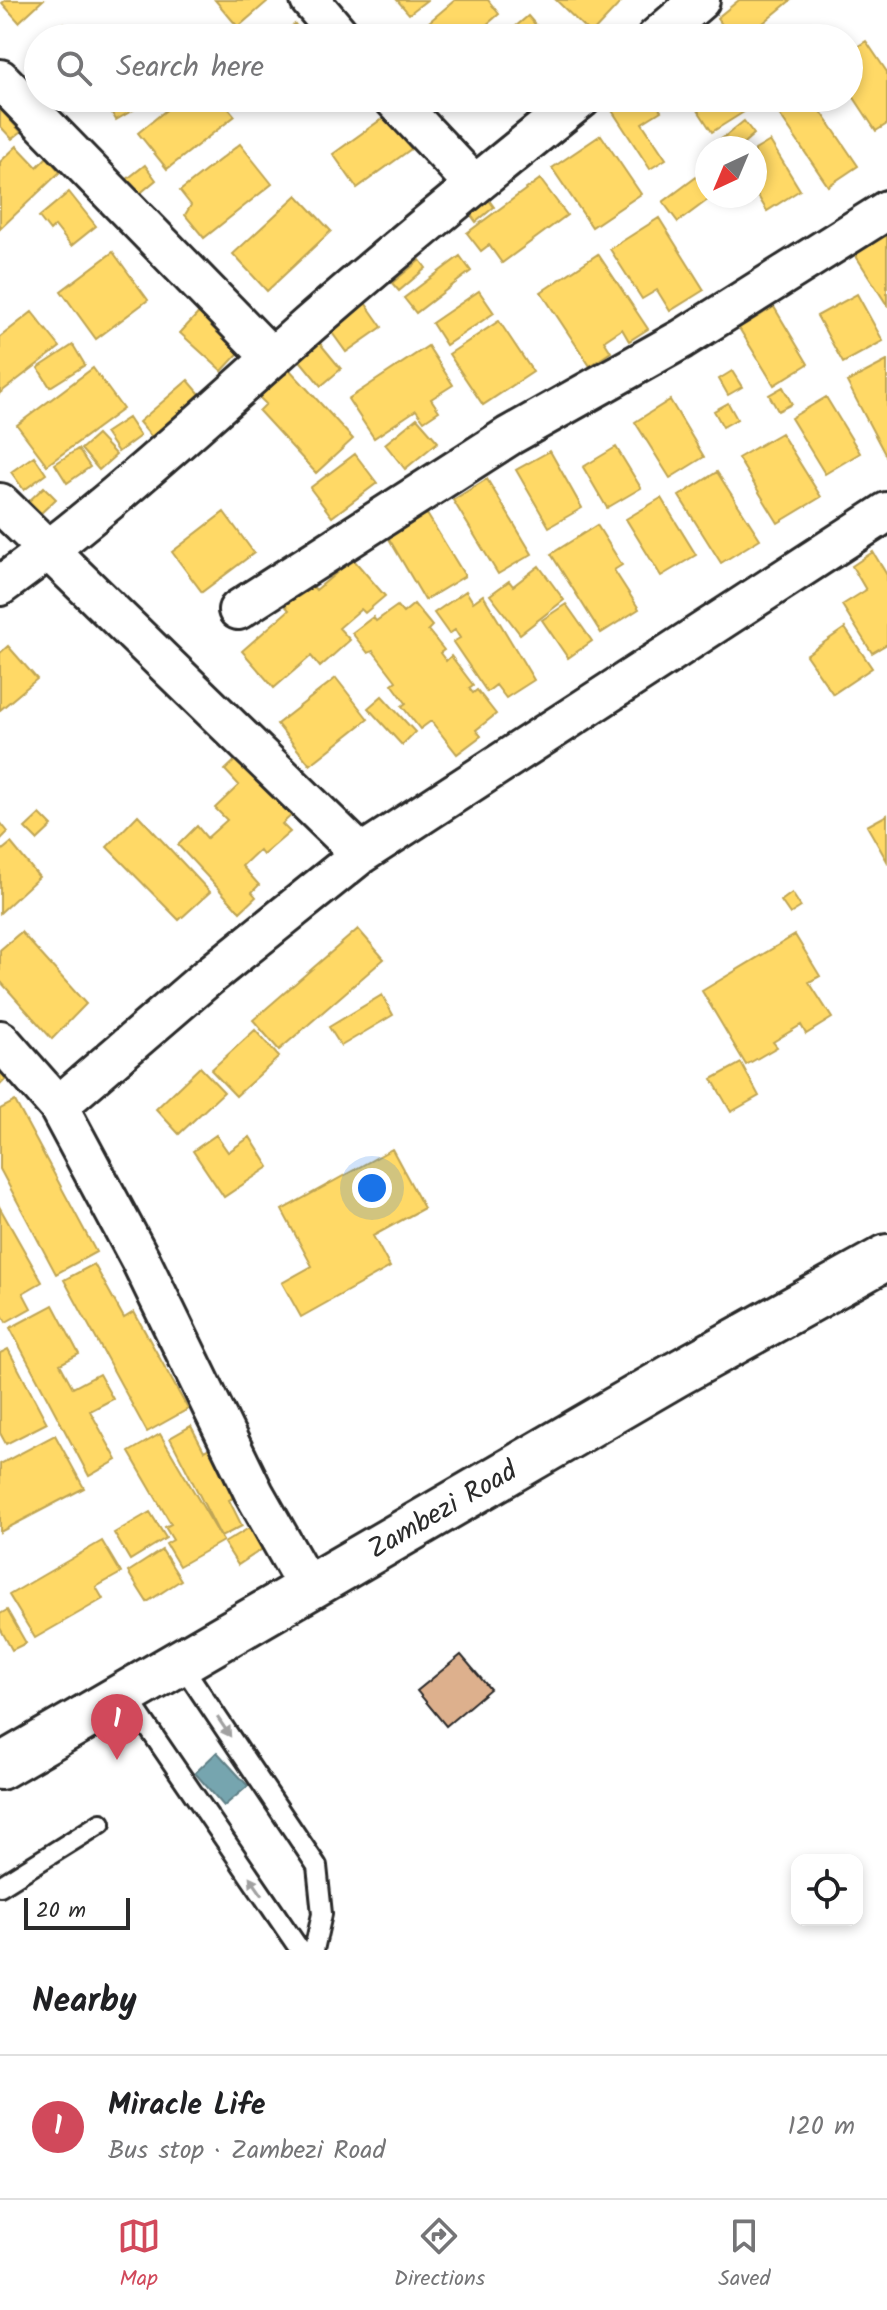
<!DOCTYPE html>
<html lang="en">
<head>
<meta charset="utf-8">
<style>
  :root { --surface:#fff; --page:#f6f6f6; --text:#202124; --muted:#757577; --line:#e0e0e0; --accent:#d1495b }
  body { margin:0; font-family:Kalam,sans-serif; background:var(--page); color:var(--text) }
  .controls { position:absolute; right:24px; bottom:24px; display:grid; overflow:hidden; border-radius:16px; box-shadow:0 4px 12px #0003 }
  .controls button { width:72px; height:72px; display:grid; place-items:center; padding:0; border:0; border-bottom:2px solid var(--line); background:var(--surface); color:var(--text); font:40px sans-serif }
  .compass { position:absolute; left:695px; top:136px; width:72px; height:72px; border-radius:50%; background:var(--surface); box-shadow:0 4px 12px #0003; rotate:224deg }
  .scale { position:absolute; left:24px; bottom:20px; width:106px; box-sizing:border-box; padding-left:8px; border:4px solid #2b2b2b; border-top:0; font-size:22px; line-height:28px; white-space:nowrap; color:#2b2b2b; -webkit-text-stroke:6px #fff; paint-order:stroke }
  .you { position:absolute; left:372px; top:1188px; width:28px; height:28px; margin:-20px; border:6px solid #fff; border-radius:50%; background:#1a73e8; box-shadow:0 0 0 12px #1a73e833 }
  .badge { display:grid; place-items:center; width:52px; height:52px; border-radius:50%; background:var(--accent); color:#fff; font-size:26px; font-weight:700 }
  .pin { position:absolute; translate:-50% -66px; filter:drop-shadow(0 2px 4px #0008) }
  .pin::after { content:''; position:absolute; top:42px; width:28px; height:24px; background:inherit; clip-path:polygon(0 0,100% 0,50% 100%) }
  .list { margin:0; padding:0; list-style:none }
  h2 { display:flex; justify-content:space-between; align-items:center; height:104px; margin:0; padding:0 32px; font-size:34px }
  h2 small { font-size:26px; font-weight:400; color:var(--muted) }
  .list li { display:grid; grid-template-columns:52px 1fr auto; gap:24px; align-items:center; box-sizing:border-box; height:144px; padding:0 32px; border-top:2px solid var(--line) }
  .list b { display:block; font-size:30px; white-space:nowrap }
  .list p { margin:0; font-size:26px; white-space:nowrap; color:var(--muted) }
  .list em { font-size:26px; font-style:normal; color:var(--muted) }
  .icon { flex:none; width:44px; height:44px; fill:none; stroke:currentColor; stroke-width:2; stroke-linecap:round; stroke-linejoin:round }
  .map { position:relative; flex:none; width:887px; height:1950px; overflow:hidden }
  .search { position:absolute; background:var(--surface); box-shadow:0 4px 12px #0003; left:24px; right:24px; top:24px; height:88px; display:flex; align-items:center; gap:20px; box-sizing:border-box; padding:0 28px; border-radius:44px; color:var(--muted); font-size:30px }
  .sheet { height:248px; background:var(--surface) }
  nav { display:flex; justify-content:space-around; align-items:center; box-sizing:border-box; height:112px; border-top:2px solid var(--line); background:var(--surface); font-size:22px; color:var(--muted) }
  nav a { display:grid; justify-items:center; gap:4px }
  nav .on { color:var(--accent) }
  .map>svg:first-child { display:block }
  .homes { fill:#ffd966; stroke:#bfa554; stroke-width:2 }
  .public { fill:#76a5af; stroke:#608087; stroke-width:2 }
  .building { fill:#ddb08d; stroke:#2b2b2b; stroke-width:2 }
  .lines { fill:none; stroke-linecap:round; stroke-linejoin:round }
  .service-casing { stroke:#2b2b2b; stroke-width:24 }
  .minor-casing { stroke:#2b2b2b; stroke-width:44 }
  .secondary-casing { stroke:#2b2b2b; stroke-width:50 }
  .service { stroke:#fff; stroke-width:18 }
  .minor { stroke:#fff; stroke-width:38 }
  .secondary { stroke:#fff; stroke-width:44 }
  .oneway { fill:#a0a0a0 }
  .labels { text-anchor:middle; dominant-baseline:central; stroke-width:8; stroke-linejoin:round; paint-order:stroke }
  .street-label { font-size:28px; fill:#2b2b2b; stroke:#fff }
</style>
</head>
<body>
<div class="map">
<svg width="887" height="1950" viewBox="0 0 887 1950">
  <rect width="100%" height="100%" fill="#fff"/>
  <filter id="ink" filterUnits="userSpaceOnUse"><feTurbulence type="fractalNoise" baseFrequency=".0125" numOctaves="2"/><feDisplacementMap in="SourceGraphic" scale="16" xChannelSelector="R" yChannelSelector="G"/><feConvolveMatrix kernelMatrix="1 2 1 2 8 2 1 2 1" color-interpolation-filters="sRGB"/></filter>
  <g filter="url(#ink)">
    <path class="homes" d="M 6,0 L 43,0 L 19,22 L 2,3 Z
      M 215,0 L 267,0 L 268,1 L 238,27 Z
      M 397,0 L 427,0 L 409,14 Z
      M 455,0 L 488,0 L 499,14 L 471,38 L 433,38 L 423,27 Z
      M 556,0 L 623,0 L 591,34 Z
      M 739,0 L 791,0 L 745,38 L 733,38 L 717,18 Z
      M 528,16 L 547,38 L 502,38 Z
      M 64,23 L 78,38 L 48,38 Z
      M 295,24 L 305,38 L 276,38 Z
      M 113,27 L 119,38 L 101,38 Z
      M 696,31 L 701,38 L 684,38 Z
      M 866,41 L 887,72 L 887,124 L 876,131 L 849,90 L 849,52 Z
      M 103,98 L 154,98 L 116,120 Z
      M 181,98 L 220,98 L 235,116 L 167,169 L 138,133 Z
      M 628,98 L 652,98 L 661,111 L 642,123 L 666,159 L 650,169 L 611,109 Z
      M 690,98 L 739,98 L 747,110 L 712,132 Z
      M 802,98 L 812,98 L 858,166 L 828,186 L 779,114 Z
      M 0,109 L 21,132 L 12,139 L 0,126 Z
      M 386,116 L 411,149 L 357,188 L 333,154 Z
      M 744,121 L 754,134 L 738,148 L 717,148 L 714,145 Z
      M 601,135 L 641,194 L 592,227 L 552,168 Z
      M 770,141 L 800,190 L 767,211 L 755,191 L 755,150 Z
      M 240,144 L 272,184 L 204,238 L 185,215 L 191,205 L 180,191 Z
      M 17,146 L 37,167 L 47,157 L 60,172 L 0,229 L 0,162 Z
      M 145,165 L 156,180 L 138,195 L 126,180 Z
      M 707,169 L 707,196 L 713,196 L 678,222 L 663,202 Z
      M 540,179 L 567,215 L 502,263 L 489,245 L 481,251 L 467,233 Z
      M 69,192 L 96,226 L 71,246 L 55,226 L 50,231 L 39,217 Z
      M 483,192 L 494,207 L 476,222 L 465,207 Z
      M 297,195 L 331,231 L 267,291 L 233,254 Z
      M 659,218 L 704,290 L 670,311 L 657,290 L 642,299 L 610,249 Z
      M 887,232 L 887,305 L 854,253 Z
      M 113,252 L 148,300 L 96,339 L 61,291 Z
      M 598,254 L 648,329 L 629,341 L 622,329 L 604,341 L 611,352 L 590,366 L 541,292 Z
      M 460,256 L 471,271 L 416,313 L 404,298 Z
      M 420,260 L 426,268 L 399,291 L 392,283 Z
      M 479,291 L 494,313 L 446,345 L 432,323 Z
      M 857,294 L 883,341 L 843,363 L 817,316 Z
      M 361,297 L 382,327 L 346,352 L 325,323 Z
      M 205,306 L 247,344 L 222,371 L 180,333 Z
      M 774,307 L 808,364 L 774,385 L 739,328 Z
      M 32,312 L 60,347 L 0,393 L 0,337 Z
      M 499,321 L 533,372 L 483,405 L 449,354 Z
      M 313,335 L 341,369 L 321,386 L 293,352 Z
      M 73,345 L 85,365 L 50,387 L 38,368 Z
      M 428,346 L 453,385 L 431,399 L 439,411 L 424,421 L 416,410 L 374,438 L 348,399 Z
      M 887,361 L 887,458 L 847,382 Z
      M 93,368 L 123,409 L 47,465 L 17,425 Z
      M 289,369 L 353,439 L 316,473 L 259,411 L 266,404 L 259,397 Z
      M 732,371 L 742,387 L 728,395 L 719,379 Z
      M 188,380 L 205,400 L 156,442 L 139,422 Z
      M 783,387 L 792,404 L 778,411 L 769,395 Z
      M 826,397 L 860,453 L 825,474 L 791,418 Z
      M 670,400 L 704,457 L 670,478 L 635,422 Z
      M 728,403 L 737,419 L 723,427 L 714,411 Z
      M 128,418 L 140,436 L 118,452 L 105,433 Z
      M 417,418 L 438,442 L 405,469 L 385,444 Z
      M 781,433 L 821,497 L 778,523 L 738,458 Z
      M 97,435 L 116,455 L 99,470 L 81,449 Z
      M 616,447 L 641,488 L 607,508 L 583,467 Z
      M 78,449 L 90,467 L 67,483 L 55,464 Z
      M 550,451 L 582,508 L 549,527 L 516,470 Z
      M 355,454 L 377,483 L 332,517 L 310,488 Z
      M 34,456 L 46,474 L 24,490 L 11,472 Z
      M 717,472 L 760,539 L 721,563 L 679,496 Z
      M 487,479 L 532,554 L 498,574 L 453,500 Z
      M 44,487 L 56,499 L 41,513 L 29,501 Z
      M 661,498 L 696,555 L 661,576 L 626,519 Z
      M 224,512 L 254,553 L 202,592 L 172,552 Z
      M 427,514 L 465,576 L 425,600 L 388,537 Z
      M 597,525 L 622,565 L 614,570 L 639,609 L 601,633 L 551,554 Z
      M 873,552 L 887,575 L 887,644 L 872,653 L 842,605 L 866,590 L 852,566 Z
      M 353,559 L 385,596 L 365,613 L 361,609 L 339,628 L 350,640 L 320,667 L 311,656 L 274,688 L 242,651 L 289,610 L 282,602 L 307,580 L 316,590 Z
      M 539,566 L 564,600 L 520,634 L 490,595 L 509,581 L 513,586 Z
      M 466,591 L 473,602 L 483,595 L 534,680 L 506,698 L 496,685 L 487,692 L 453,642 L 460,638 L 455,630 L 449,634 L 434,613 Z
      M 414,604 L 432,626 L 428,630 L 444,650 L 440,653 L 446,661 L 451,656 L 473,685 L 469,688 L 473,693 L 477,690 L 496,714 L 476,730 L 481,736 L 457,754 L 431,721 L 420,729 L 402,706 L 406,703 L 392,684 L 396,681 L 373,651 L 368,653 L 352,633 L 373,617 L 376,621 L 397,606 L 403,613 Z
      M 566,604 L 592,641 L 568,658 L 542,620 Z
      M 845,628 L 872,668 L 833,694 L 806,655 Z
      M 8,646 L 37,679 L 0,710 L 0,653 Z
      M 336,678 L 368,719 L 310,765 L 277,724 Z
      M 382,696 L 415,732 L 402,745 L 368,708 Z
      M 241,755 L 295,812 L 282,824 L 290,832 L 263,855 L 259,850 L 242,866 L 259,885 L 252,892 L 256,897 L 240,912 L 178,845 L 197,826 L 207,838 L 227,820 L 215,808 L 239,785 L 225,770 Z
      M 40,814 L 52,826 L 37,840 L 25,828 Z
      M 138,815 L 210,892 L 179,920 L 107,847 Z
      M 887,815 L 887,861 L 867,826 Z
      M 0,822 L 8,832 L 0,840 Z
      M 11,843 L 39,877 L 0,913 L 0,852 Z
      M 792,893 L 801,907 L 790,914 L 781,901 Z
      M 358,929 L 384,959 L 279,1050 L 253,1020 Z
      M 21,932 L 86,1004 L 52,1039 L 0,981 L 0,950 Z
      M 795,935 L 820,976 L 809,982 L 832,1018 L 806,1034 L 801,1025 L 773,1042 L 777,1047 L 746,1065 L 702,991 Z
      M 382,995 L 393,1015 L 341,1046 L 329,1027 Z
      M 255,1030 L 279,1057 L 236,1096 L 211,1070 Z
      M 0,1059 L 13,1072 L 0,1085 Z
      M 741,1063 L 759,1096 L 731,1112 L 712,1079 Z
      M 200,1067 L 224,1092 L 179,1134 L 156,1109 Z
      M 15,1101 L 96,1252 L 56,1274 L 0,1169 L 0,1109 Z
      M 216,1135 L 228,1152 L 250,1137 L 269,1167 L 224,1197 L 193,1151 Z
      M 392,1149 L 424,1208 L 373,1236 L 390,1267 L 301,1317 L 282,1283 L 312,1266 L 282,1210 Z
      M 0,1208 L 42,1282 L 23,1293 L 31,1308 L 6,1322 L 0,1311 Z
      M 94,1264 L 124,1318 L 134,1312 L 188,1409 L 147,1432 L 64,1280 Z
      M 53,1305 L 79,1354 L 60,1364 L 73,1388 L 99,1374 L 113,1399 L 90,1411 L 117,1460 L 89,1476 L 10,1328 Z
      M 8,1349 L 47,1423 L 6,1444 L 0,1433 L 0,1353 Z
      M 191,1426 L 204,1451 L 219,1443 L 244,1492 L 229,1500 L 242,1526 L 221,1537 L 170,1438 Z
      M 160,1434 L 223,1541 L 179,1566 L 166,1544 L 173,1540 L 165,1527 L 171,1524 L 129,1452 Z
      M 55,1435 L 84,1488 L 0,1532 L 0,1464 Z
      M 150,1512 L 166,1538 L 130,1560 L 114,1533 Z
      M 254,1525 L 267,1546 L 238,1565 L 224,1543 Z
      M 102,1541 L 121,1573 L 96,1587 L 103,1599 L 35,1638 L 9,1595 Z
      M 162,1550 L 181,1580 L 147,1602 L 128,1572 Z
      M 7,1610 L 26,1643 L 12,1650 L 0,1628 L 0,1614 Z"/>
    <path class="public" d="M 217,1752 L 248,1786 L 224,1806 L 195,1773 Z"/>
    <path class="building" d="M 461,1655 L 490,1689 L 446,1726 L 417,1691 Z"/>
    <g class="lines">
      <defs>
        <path id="service" d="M 180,1662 L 317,1866 L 322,1914 L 314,1950
          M 126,1695 L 300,1950
          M 0,1886 L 101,1823"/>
        <path id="minor" d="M 310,0 L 342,38
          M 656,38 L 700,0
          M 0,79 L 272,358
          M 393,98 L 473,183
          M 0,503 L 361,854
          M 0,586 C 110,507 209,413 311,323 C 399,246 490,172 582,98
          M 238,610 L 509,436 L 682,339 L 887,210
          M 0,1040 L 58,1106 L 140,1259 L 254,1493 L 309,1590
          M 58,1106 L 208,977 L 361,854 L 887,512"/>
        <path id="secondary" d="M 0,1767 L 675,1375 L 887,1257"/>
      </defs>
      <use href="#service" class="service-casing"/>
      <use href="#minor" class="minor-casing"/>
      <use href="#secondary" class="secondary-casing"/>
      <use href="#service" class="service"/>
      <use href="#minor" class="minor"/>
      <use href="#secondary" class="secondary"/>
    </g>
    <defs><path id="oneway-solid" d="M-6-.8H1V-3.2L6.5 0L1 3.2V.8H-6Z" transform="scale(2)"/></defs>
    <g class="oneway">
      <use href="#oneway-solid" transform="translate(224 1727) rotate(56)"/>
      <use href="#oneway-solid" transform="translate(256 1886) rotate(-125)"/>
    </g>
  </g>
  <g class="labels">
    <g class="street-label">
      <text transform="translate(443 1511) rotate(-30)">Zambezi Road</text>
    </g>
  </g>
</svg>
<div class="controls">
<button><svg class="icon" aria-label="locate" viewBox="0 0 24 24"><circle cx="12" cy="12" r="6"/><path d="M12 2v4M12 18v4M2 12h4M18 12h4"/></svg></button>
</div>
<svg class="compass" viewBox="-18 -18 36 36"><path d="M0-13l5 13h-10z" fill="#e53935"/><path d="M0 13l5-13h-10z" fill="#757577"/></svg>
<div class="scale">20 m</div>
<div class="you"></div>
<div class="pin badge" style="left:117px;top:1760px">1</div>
<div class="search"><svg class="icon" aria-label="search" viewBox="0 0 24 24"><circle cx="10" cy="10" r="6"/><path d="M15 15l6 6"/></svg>Search here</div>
</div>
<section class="sheet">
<h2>Nearby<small></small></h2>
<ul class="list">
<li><span class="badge">1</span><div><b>Miracle Life</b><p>Bus stop · Zambezi Road</p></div><em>120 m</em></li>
</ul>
</section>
<nav>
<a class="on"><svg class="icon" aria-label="map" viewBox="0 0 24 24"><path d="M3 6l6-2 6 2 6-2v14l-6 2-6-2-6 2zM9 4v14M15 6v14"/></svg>Map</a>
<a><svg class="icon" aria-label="directions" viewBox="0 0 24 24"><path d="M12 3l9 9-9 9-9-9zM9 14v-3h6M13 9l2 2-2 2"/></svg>Directions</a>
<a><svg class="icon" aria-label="saved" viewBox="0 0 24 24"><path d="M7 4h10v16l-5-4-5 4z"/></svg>Saved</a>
</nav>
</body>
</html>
